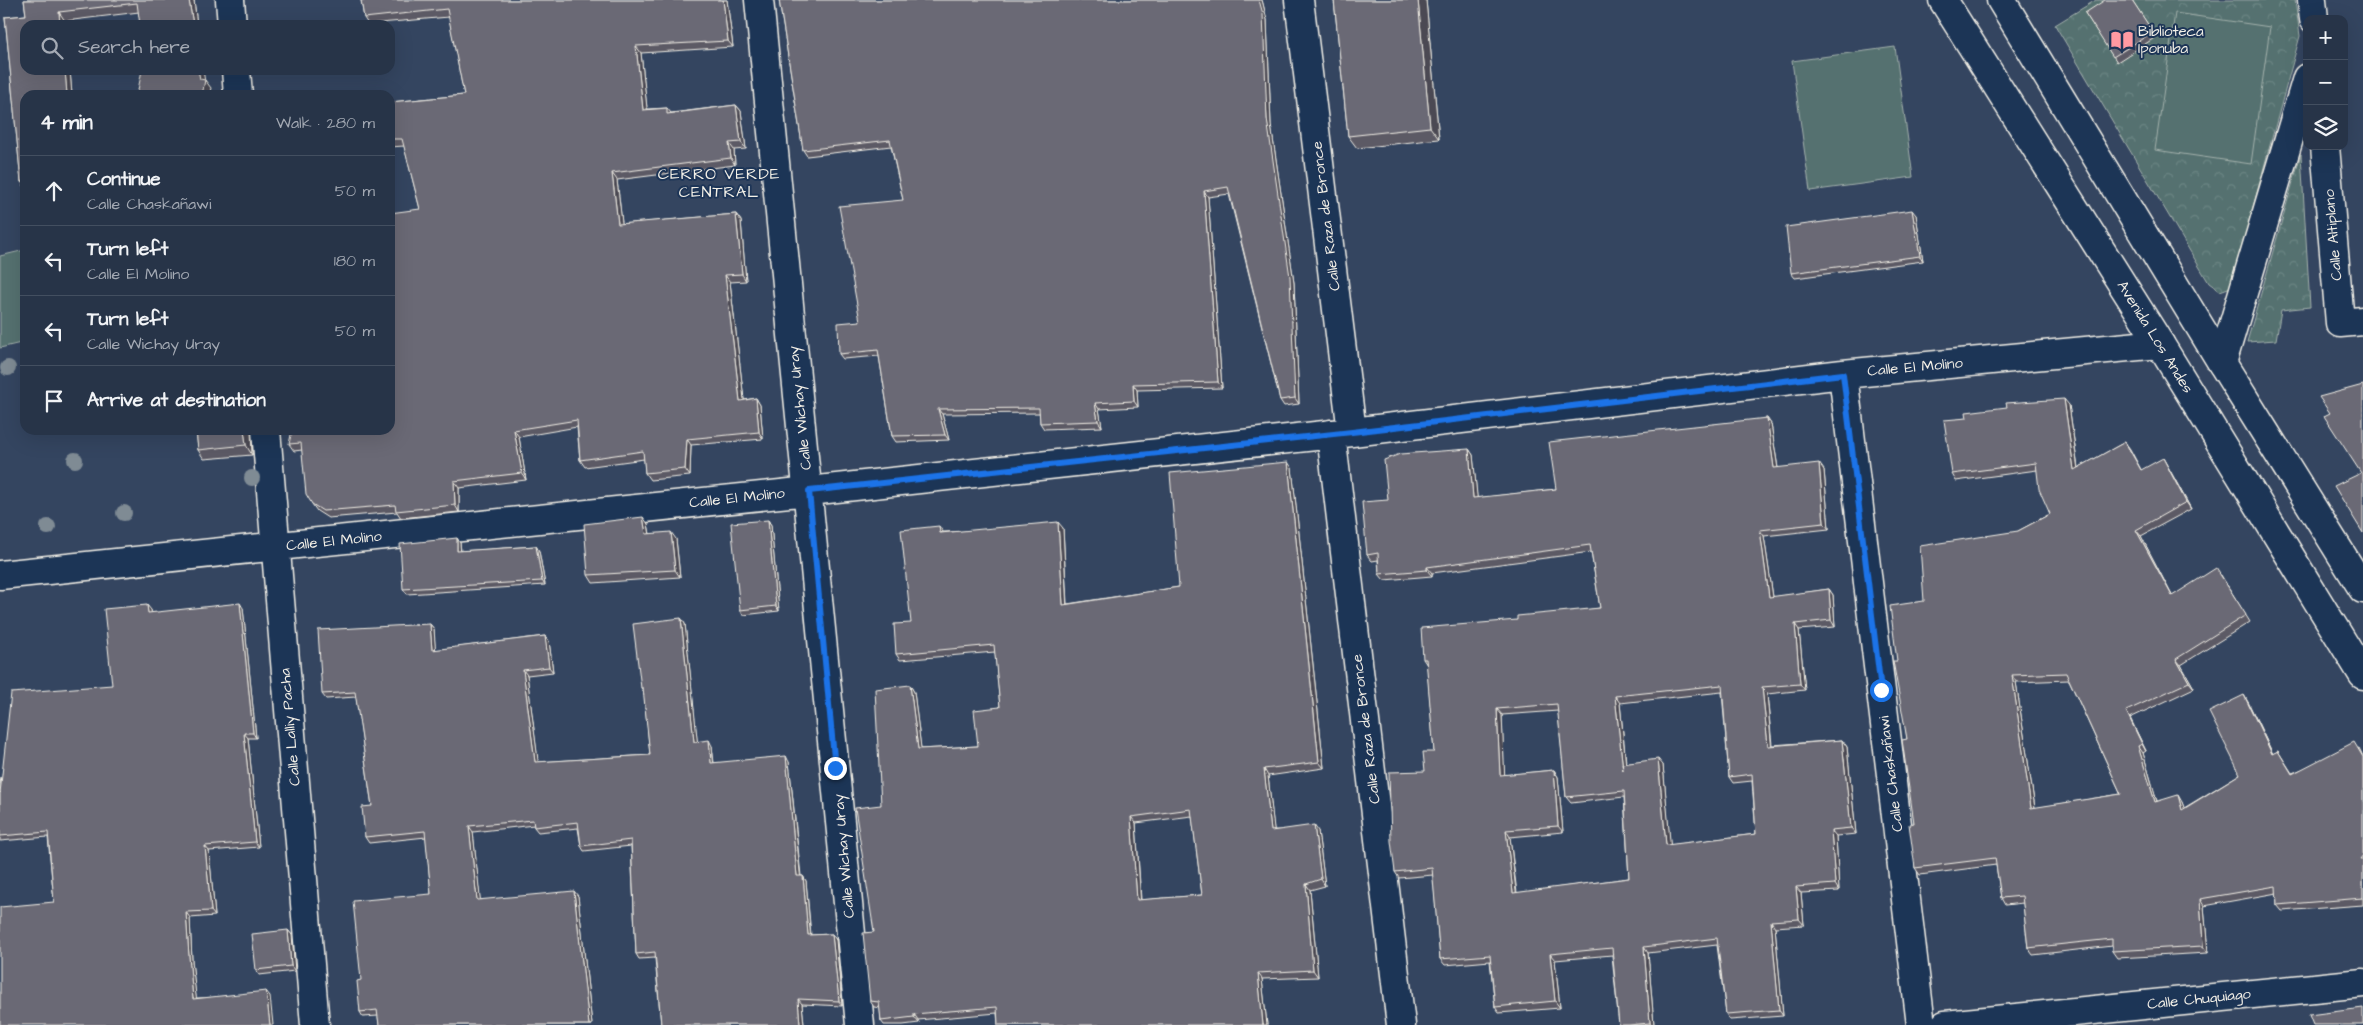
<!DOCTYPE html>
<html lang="en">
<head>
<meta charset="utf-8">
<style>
  :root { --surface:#273448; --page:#333f52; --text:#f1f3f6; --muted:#a4aab4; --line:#434f60 }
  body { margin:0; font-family:"Architects Daughter",sans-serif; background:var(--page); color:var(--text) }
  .controls { position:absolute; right:15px; top:15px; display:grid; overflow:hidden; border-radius:10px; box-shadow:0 5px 20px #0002 }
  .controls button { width:45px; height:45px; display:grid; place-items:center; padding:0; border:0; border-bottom:1px solid var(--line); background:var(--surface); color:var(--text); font:25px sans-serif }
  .stop { position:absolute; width:15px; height:15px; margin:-11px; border:4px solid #1a73e8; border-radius:50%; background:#fff }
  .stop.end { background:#1a73e8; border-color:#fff; box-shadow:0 1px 5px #0008 }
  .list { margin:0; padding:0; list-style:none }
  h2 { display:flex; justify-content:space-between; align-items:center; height:65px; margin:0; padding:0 20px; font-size:21px }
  h2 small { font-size:16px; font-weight:400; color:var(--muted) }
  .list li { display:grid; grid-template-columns:32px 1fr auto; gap:15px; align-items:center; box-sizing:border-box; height:70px; padding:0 20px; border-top:1px solid var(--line) }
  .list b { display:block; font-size:19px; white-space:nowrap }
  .list p { margin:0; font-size:16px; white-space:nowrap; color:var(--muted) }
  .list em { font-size:16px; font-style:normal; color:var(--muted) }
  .icon { flex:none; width:28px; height:28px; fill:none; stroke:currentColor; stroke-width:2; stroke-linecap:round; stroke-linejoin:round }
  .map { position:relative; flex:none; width:2363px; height:1025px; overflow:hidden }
  .search { position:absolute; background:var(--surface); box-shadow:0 5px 20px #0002; left:20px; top:20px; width:375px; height:55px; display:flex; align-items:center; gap:12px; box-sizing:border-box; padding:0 18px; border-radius:15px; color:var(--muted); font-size:19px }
  .panel { position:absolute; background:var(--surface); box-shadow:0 5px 20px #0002; left:20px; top:90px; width:375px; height:345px; border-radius:15px }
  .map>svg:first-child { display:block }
  .forest { fill:url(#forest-crowns); stroke:#a4b1ac }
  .pitch { fill:#547170; stroke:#a4b1ac }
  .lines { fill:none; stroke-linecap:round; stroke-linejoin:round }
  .minor-casing { stroke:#f4f1e8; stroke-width:31 }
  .tertiary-casing { stroke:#f4f1e8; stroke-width:31 }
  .minor { stroke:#1d3557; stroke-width:28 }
  .tertiary { stroke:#1d3557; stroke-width:28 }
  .tree { fill:#7f8b94 }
  .wall { fill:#5c5a65; stroke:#f4f1e8; fill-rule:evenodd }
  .shaded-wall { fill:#4b4a52; stroke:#f4f1e8 }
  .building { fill:#6b6975; stroke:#f4f1e8; fill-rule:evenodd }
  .route { stroke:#1a73e8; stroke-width:6 }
  .labels { text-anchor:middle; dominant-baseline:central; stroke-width:4; stroke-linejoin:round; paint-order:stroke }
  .poi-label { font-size:15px; fill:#f4f1e8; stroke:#1d3557; text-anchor:start }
  .street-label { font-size:15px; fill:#f4f1e8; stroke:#1d3557 }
  .neighbourhood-label { font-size:16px; letter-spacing:1px; fill:#f4f1e8; stroke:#1d3557 }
</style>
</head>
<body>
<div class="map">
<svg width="2363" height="1025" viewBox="0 0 2363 1025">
  <defs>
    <pattern id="forest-crowns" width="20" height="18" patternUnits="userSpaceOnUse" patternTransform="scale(1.25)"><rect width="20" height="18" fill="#547170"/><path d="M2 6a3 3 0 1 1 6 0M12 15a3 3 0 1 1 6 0" fill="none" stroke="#6d8684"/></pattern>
  </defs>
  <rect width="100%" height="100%" fill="#344560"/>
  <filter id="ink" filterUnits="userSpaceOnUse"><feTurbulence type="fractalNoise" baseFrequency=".02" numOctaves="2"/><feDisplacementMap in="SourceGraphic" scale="10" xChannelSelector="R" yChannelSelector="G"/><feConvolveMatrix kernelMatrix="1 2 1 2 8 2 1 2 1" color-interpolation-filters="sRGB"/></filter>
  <g filter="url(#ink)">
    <path class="forest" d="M 2096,0 L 2295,0 L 2300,36 L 2231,287 L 2220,291 L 2209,283 L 2055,25 Z
      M 2301,154 L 2310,307 L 2281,310 L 2276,340 L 2247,342 Z"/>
    <path class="pitch" d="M 2175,13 L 2270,27 L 2251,164 L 2155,150 Z
      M 1895,47 L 1913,177 L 1810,191 L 1792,61 Z
      M 25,250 L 25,342 L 0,348 L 0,256 Z"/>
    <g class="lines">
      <defs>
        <path id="minor" d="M 230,0 L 232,25
          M 759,0 L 860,1025
          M 1299,0 L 1352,432
          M 2312,0 L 2314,19
          M 236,70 L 238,95
          M 2325,146 L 2340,323 L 2363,321
          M 2222,363 L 2307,78
          M 1843,374 L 1921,1025
          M 266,430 L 315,1025
          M 1331,434 L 1401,1025
          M 0,575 L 809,491 L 1352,432 L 1843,374 L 2160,344
          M 1945,1025 L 2363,983"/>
        <path id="tertiary" d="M 1943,0 L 2160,344 L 2363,675
          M 2001,0 L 2222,363 L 2363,589"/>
      </defs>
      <use href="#minor" class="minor-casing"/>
      <use href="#tertiary" class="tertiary-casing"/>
      <use href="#minor" class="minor"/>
      <use href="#tertiary" class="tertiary"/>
    </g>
    <g class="tree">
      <circle cx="8" cy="368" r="8"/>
      <circle cx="75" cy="460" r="8"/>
      <circle cx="252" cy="478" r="8"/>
      <circle cx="124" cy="513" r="8"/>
      <circle cx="48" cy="527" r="8"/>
    </g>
    <path class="wall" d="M 24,0 L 194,0 L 197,25 L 140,25 L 139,12 L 65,21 L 65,25 L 25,25 L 25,70 L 70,70 L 72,95 L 25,95 L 25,187 L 21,182 L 5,17 L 26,15 Z
      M 361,0 L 727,0 L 733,47 L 641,53 L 647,109 L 667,108 L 671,113 L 736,105 L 741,111 L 746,149 L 734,150 L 735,165 L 617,180 L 622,224 L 736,214 L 741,221 L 746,281 L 730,282 L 744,400 L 756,398 L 760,405 L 763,439 L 691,445 L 690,476 L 650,480 L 645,473 L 644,459 L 585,467 L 580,460 L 577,427 L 519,437 L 526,480 L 459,488 L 459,512 L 401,518 L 397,512 L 328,518 L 317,511 L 312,504 L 302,450 L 294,451 L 289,444 L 420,209 L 404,146 L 390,147 L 390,102 L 464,95 L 449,17 L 368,24 L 364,18 Z
      M 779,0 L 1262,0 L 1267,20 L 1271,125 L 1294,283 L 1299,404 L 1284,406 L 1280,400 L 1229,194 L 1208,197 L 1222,388 L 1137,390 L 1138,407 L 1099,409 L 1102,427 L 1044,429 L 1040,423 L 1040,413 L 942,414 L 949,440 L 896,442 L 892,436 L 879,356 L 843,359 L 839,354 L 860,321 L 903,200 L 891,146 L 807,156 L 803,150 Z
      M 1334,0 L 1426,0 L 1439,139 L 1357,148 L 1348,136 Z
      M 2132,0 L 2156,37 L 2117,62 L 2085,13 Z
      M 1916,215 L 1923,261 L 1795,278 L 1791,273 Z
      M 2069,405 L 2078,468 L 2125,442 L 2141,470 L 2167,465 L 2191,509 L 2141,536 L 2172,596 L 2221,575 L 2250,622 L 2181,665 L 2194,688 L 2130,718 L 2146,751 L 2143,753 L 2157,801 L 2182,802 L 2184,808 L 2240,774 L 2248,702 L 2273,754 L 2278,751 L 2292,773 L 2359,748 L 2363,756 L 2363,905 L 2282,911 L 2277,905 L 2277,893 L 2204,906 L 2208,953 L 2117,958 L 2112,951 L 2112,946 L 2033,955 L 2028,948 L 2023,903 L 2005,905 L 2001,898 L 1996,865 L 1920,875 L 1915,868 L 1914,823 L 1907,739 L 1897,661 L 1924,601 L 2018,531 L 2050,514 L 2037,470 L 1956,481 L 1952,474 L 1967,418 ZM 2069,680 L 2121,794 L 2035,808 L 2016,682 Z
      M 1767,418 L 1771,424 L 1778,468 L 1824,470 L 1829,529 L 1764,536 L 1773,597 L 1829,589 L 1833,595 L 1835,627 L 1799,630 L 1805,690 L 1767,694 L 1772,745 L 1842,740 L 1847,747 L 1856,834 L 1836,836 L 1839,891 L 1801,893 L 1804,925 L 1775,927 L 1783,1016 L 1730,1020 L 1726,1014 L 1717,945 L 1648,953 L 1654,1025 L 1619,1025 L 1612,955 L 1555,960 L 1560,1008 L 1499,1013 L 1495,1007 L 1490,961 L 1445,965 L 1440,959 L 1433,875 L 1399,878 L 1395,872 L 1425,771 L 1434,752 L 1427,665 L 1423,659 L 1517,620 L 1600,608 L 1591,552 L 1432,573 L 1432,576 L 1384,580 L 1379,574 L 1378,560 L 1372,561 L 1367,555 L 1388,500 L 1469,449 L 1473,455 L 1477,498 L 1556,489 ZM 1722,692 L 1729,777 L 1733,783 L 1752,781 L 1756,834 L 1670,845 L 1663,765 L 1626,763 L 1620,703 ZM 1558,711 L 1566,797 L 1571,803 L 1624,797 L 1629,878 L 1517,893 L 1510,837 L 1563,832 L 1558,777 L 1554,770 L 1504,775 L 1502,715 Z
      M 196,430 L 251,430 L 252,455 L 204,459 L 198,450 Z
      M 1292,468 L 1324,768 L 1268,776 L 1274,830 L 1318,831 L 1325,886 L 1310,890 L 1318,977 L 1262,979 L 1267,1025 L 998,1025 L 997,1013 L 918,1020 L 919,1023 L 903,1025 L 884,1025 L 881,1021 L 880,1008 L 874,1007 L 870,1001 L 881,805 L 910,685 L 914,692 L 921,749 L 978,746 L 1000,707 L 995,652 L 900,660 L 896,654 L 911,623 L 943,532 L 1063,528 L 1067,604 L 1179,587 ZM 1192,816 L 1202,895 L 1141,900 L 1136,823 Z
      M 768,520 L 771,525 L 779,611 L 743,615 L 740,610 Z
      M 648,524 L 650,534 L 676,539 L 680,577 L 593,583 L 588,575 Z
      M 457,538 L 460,543 L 461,551 L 536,546 L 539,551 L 545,585 L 407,594 L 403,589 Z
      M 243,608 L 256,738 L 248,738 L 259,847 L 209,851 L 215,916 L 190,918 L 192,961 L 196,998 L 270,996 L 0,1025 L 54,902 L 48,837 L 0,841 L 0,777 L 1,784 L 112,685 L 151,610 L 151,613 Z
      M 681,618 L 685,624 L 697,741 L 712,746 L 714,763 L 789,762 L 801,876 L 803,876 L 806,881 L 811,935 L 832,934 L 836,940 L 842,1006 L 802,1004 L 804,1025 L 661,1025 L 655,958 L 639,959 L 636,954 L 631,846 L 584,851 L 581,846 L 578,828 L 538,832 L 534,827 L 534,825 L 473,832 L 480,900 L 578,896 L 592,1025 L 379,1025 L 378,1016 L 363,1017 L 360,1012 L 361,980 L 431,894 L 426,837 L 369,843 L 365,837 L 372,806 L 356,697 L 326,699 L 322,694 L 430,624 L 434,629 L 435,650 L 545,636 L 549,641 L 553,672 L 527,675 L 538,762 L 650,755 L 644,692 L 641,688 Z
      M 288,930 L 292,935 L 295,971 L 259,975 L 256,970 Z"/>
    <path class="shaded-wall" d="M 189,0 L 194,0 L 197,25 L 193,25 Z
      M 723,0 L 727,0 L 733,47 L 728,41 Z
      M 1259,0 L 1262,0 L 1267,20 L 1271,125 L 1294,283 L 1299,404 L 1295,398 L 1267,119 Z
      M 1418,0 L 1426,0 L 1439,139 L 1430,127 Z
      M 59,12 L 65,21 L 65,25 L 60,25 Z
      M 636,46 L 641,53 L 648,117 L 643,110 Z
      M 65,70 L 70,70 L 72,95 L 67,95 Z
      M 198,70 L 203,70 L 205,82 L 205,80 L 211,88 L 209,95 L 202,95 Z
      M 736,105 L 741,111 L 746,149 L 741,142 Z
      M 729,143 L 734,150 L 735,165 L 731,158 Z
      M 612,173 L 617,180 L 623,231 L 618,224 Z
      M 1204,191 L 1208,197 L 1222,388 L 1218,382 Z
      M 1912,210 L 1916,215 L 1923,261 L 1920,256 Z
      M 736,214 L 741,221 L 746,281 L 742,274 Z
      M 725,275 L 730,282 L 745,408 L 740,401 Z
      M 1133,384 L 1137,390 L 1138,407 L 1134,401 Z
      M 756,398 L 760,405 L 763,439 L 759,432 Z
      M 2064,399 L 2069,405 L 2079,477 L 2074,470 Z
      M 1095,403 L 1099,409 L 1102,427 L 1098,421 Z
      M 938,409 L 942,414 L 949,440 L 945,435 Z
      M 1767,418 L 1771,424 L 1779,475 L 1774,468 Z
      M 244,430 L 251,430 L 252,455 L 246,445 Z
      M 514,430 L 519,437 L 526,480 L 522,473 Z
      M 687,439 L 691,445 L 690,476 L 685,469 Z
      M 2125,442 L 2130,449 L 2145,477 Z
      M 1469,449 L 1473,455 L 1478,505 L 1473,498 Z
      M 2163,458 L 2167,465 L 2191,509 L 2186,502 Z
      M 1288,462 L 1292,468 L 1324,768 L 1319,762 Z
      M 1819,463 L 1824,470 L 1829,529 L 1824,523 Z
      M 454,481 L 459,488 L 459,512 L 455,505 Z
      M 643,517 L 648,524 L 651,541 L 646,534 Z
      M 768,520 L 771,525 L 779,611 L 776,606 Z
      M 1058,522 L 1063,528 L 1067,611 L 1063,605 Z
      M 939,526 L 943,532 L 940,533 Z
      M 1760,530 L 1764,536 L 1774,604 L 1769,597 Z
      M 2136,530 L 2141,536 L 2176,603 L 2172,596 Z
      M 671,532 L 676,539 L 680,577 L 675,570 Z
      M 457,538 L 460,543 L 461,556 L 457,551 Z
      M 536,546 L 539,551 L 545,585 L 542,581 Z
      M 1427,567 L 1432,573 L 1432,576 L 1427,570 Z
      M 1829,589 L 1833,595 L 1835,627 L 1831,620 Z
      M 240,603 L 243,608 L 256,738 L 253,733 Z
      M 147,605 L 151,610 L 152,618 L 148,613 Z
      M 681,618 L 685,624 L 698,747 L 694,742 Z
      M 430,624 L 434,629 L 436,656 L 432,650 Z
      M 1795,624 L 1799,630 L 1805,690 L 1800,684 Z
      M 545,636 L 549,641 L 553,672 L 549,667 Z
      M 2176,659 L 2181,665 L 2194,688 L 2189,682 Z
      M 523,670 L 527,675 L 539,768 L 535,762 Z
      M 2012,675 L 2016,682 L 2036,815 L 2031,808 Z
      M 910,685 L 914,692 L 922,756 L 918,749 Z
      M 1762,687 L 1767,694 L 1772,752 L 1768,746 Z
      M 2244,695 L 2248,702 L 2276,761 L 2272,754 Z
      M 1615,696 L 1620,703 L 1627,777 L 1623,770 Z
      M 1497,709 L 1502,715 L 1505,782 L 1500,775 Z
      M 2126,711 L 2130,718 L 2146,751 L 2142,744 Z
      M 244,733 L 248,738 L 259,847 L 255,842 Z
      M 709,740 L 712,746 L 714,768 L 711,763 Z
      M 1842,740 L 1847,747 L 1856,834 L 1851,828 Z
      M 2138,746 L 2143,753 L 2159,809 L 2155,802 Z
      M 786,756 L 789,762 L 801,882 L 797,876 Z
      M 1658,759 L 1663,765 L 1671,851 L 1666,845 Z
      M 1264,769 L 1268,776 L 1275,837 L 1271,831 Z
      M 1554,770 L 1558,777 L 1563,832 L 1558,826 Z
      M 2178,795 L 2182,802 L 2187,816 L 2182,810 Z
      M 1131,817 L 1136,823 L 1141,907 L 1137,900 Z
      M 1314,825 L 1318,831 L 1325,886 L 1321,879 Z
      M 469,826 L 473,832 L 481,906 L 477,900 Z
      M 1506,830 L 1510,837 L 1517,900 L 1513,893 Z
      M 1831,830 L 1836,836 L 1839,891 L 1835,884 Z
      M 205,846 L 209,851 L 215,916 L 211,911 Z
      M 803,876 L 806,881 L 811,941 L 808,935 Z
      M 1306,884 L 1310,890 L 1318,977 L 1313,970 Z
      M 1796,887 L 1801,893 L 1804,925 L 1799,919 Z
      M 574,891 L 578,896 L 592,1025 L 589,1025 Z
      M 2200,899 L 2204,906 L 2208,953 L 2203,946 Z
      M 186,912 L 190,918 L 192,961 L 197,1004 L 193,999 L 189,956 Z
      M 1771,921 L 1775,927 L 1783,1016 L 1779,1010 Z
      M 288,930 L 292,935 L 295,971 L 291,966 Z
      M 832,934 L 836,940 L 842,1006 L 839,1001 Z
      M 1644,947 L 1648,953 L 1654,1025 L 1651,1025 L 1650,1023 Z
      M 1550,954 L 1555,960 L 1560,1008 L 1555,1001 Z
      M 1258,973 L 1262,979 L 1267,1025 L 1263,1025 Z
      M 266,991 L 270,996 L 273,1025 L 270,1025 Z
      M 798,999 L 802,1004 L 804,1025 L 800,1025 Z
      M 914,1014 L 918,1020 L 919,1023 L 914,1017 Z"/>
    <path class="building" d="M 24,0 L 189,0 L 193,25 L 140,25 L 137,3 L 59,12 L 60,25 L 25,25 L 25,70 L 65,70 L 67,95 L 25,95 L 25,181 L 21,182 L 5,17 L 26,15 Z
      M 361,0 L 723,0 L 728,41 L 636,46 L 643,110 L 667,108 L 667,114 L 736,105 L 741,142 L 729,143 L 731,158 L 612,173 L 618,224 L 736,214 L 742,274 L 725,275 L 740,401 L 756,398 L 759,432 L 687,439 L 685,469 L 645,473 L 643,451 L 580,460 L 577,420 L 514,430 L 522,473 L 454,481 L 455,505 L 396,511 L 395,505 L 323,511 L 312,504 L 306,494 L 301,443 L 289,444 L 292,430 L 390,430 L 390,213 L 420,209 L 402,139 L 390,139 L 390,102 L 464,95 L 447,9 L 364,18 Z
      M 779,0 L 1259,0 L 1263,14 L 1267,119 L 1290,277 L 1295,398 L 1280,400 L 1228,187 L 1204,191 L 1218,382 L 1133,384 L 1134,401 L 1095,403 L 1098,421 L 1040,423 L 1039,408 L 938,409 L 945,435 L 892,436 L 878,350 L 839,354 L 838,323 L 860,321 L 839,206 L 903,200 L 890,140 L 803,150 Z
      M 1334,0 L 1418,0 L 1430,127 L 1348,136 Z
      M 2105,0 L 2132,0 L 2153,32 L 2113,57 L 2085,13 Z
      M 142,70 L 198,70 L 200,79 L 205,80 L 202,95 L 137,95 Z
      M 1912,210 L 1920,256 L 1791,273 L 1786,227 Z
      M 2363,385 L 2363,533 L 2334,486 L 2361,473 L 2324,416 L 2330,413 L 2319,397 Z
      M 2064,399 L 2074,470 L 2125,442 L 2141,470 L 2163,458 L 2186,502 L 2136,530 L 2172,596 L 2216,568 L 2246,615 L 2176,659 L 2189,682 L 2126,711 L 2142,744 L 2138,746 L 2155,802 L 2178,795 L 2182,810 L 2240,774 L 2209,712 L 2244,695 L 2272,754 L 2278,751 L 2292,774 L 2354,742 L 2363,757 L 2363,855 L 2360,859 L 2363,859 L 2363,898 L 2277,905 L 2276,886 L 2200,899 L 2203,946 L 2112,951 L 2112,939 L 2028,948 L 2022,896 L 2001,898 L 1995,858 L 1915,868 L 1909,824 L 1914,823 L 1902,740 L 1907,739 L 1893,661 L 1897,661 L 1890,606 L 1924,601 L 1920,546 L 2018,531 L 2050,514 L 2039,489 L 2036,463 L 1952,474 L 1944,420 L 1967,418 L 1966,412 L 2007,407 L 2006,403 ZM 2066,673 L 2121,794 L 2031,808 L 2012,675 Z
      M 1767,418 L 1774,468 L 1819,463 L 1824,523 L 1760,530 L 1769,597 L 1829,589 L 1831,620 L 1795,624 L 1800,684 L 1762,687 L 1768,746 L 1842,740 L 1851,828 L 1831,830 L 1835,884 L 1796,887 L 1799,919 L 1771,921 L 1779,1010 L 1726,1014 L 1717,938 L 1644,947 L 1650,1023 L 1629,1025 L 1619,1025 L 1612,948 L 1550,954 L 1555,1001 L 1495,1007 L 1490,955 L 1440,959 L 1432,868 L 1395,872 L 1391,841 L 1389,772 L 1425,771 L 1423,752 L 1434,752 L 1426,659 L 1423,659 L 1421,628 L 1517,620 L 1517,616 L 1600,608 L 1590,545 L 1427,567 L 1427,570 L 1379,574 L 1378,553 L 1367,555 L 1362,502 L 1388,500 L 1384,460 L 1400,454 L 1469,449 L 1473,498 L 1556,489 L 1549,442 ZM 1722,685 L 1729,777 L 1752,774 L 1756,834 L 1666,845 L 1658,759 L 1622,764 L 1623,770 L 1615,696 ZM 1557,704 L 1566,797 L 1624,791 L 1629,878 L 1513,893 L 1506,830 L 1558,826 L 1554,770 L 1500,775 L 1497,709 Z
      M 196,430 L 244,430 L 246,445 L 198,450 Z
      M 1288,462 L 1319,762 L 1264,769 L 1271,831 L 1314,825 L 1321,879 L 1306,884 L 1313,970 L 1258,973 L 1263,1025 L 998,1025 L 997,1007 L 914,1014 L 914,1017 L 881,1021 L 879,1002 L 870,1001 L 863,933 L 874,932 L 855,808 L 881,805 L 875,689 L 910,685 L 918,749 L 978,746 L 974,710 L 1000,707 L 994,645 L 896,654 L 894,624 L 911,623 L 901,530 L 939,526 L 940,533 L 1058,522 L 1063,605 L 1179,587 L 1170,473 ZM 1191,809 L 1202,895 L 1137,900 L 1131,817 Z
      M 643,517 L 646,534 L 671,532 L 675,570 L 588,575 L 584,524 Z
      M 768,520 L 776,606 L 740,610 L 731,523 Z
      M 457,538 L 457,551 L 536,546 L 542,581 L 403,589 L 400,544 Z
      M 240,603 L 253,733 L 244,733 L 255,842 L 205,846 L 211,911 L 186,912 L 189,956 L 193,999 L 266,991 L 270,1025 L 0,1025 L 0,907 L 54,902 L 48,832 L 0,836 L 0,792 L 0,793 L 11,693 L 112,685 L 104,609 L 147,605 L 148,613 Z
      M 681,618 L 694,742 L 709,740 L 711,763 L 786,756 L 797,876 L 803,876 L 808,935 L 832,934 L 839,1001 L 798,999 L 800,1025 L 661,1025 L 655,952 L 636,954 L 631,840 L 581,846 L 578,822 L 534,827 L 533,820 L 469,826 L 477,900 L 574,891 L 589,1025 L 379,1025 L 377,1010 L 360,1012 L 357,981 L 361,980 L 353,901 L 431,894 L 425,831 L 365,837 L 362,807 L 372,806 L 355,692 L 322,694 L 318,630 L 430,624 L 432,650 L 545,636 L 549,667 L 523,670 L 535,762 L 650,755 L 643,688 L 641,688 L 633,624 Z
      M 288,930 L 291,966 L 256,970 L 252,934 Z
      M 2363,1008 L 2363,1025 L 2313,1025 L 2309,1015 Z"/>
  </g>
  <g class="lines" filter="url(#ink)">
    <path class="route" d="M 835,768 L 809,491 L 1352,432 L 1843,374 L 1881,690"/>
  </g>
  <defs>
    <symbol id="library-bare" viewBox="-9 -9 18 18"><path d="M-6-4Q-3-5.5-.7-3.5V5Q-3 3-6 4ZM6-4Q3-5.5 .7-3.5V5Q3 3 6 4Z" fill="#ff9aa2" stroke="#1d3557" stroke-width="2.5" paint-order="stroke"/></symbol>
  </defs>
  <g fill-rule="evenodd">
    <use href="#library-bare" x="2106" y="24" width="32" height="32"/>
  </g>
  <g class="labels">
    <g class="poi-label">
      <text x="2138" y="31">Biblioteca<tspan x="2138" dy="17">Iponuba</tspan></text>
    </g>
    <g class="street-label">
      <text transform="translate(1326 216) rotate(-97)">Calle Raza de Bronce</text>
      <text transform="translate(2333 235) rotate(-95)">Calle Altiplano</text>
      <text transform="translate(2155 337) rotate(58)">Avenida Los Andes</text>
      <text transform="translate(1915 367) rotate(-5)">Calle El Molino</text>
      <text transform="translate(800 408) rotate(-96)">Calle Wichay Uray</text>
      <text transform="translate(737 498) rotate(-6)">Calle El Molino</text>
      <text transform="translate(334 541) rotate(-6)">Calle El Molino</text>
      <text transform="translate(290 727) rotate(-95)">Calle Lalliy Pacha</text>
      <text transform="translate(1366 729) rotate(-97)">Calle Raza de Bronce</text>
      <text transform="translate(1891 774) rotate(-97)">Calle Chaskañawi</text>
      <text transform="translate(844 856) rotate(-95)">Calle Wichay Uray</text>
      <text transform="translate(2199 999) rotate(-6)">Calle Chuquiago</text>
    </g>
    <g class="neighbourhood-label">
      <text x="719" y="174">CERRO VERDE<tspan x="719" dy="18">CENTRAL</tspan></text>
    </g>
  </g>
</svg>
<div class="controls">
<button>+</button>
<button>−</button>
<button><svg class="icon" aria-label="layers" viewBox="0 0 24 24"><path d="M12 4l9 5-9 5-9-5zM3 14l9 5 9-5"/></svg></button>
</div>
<div class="stop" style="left:1881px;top:690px"></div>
<div class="stop end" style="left:835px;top:768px"></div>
<div class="search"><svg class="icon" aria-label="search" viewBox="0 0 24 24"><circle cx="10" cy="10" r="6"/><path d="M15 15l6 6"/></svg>Search here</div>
<section class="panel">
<h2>4 min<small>Walk · 280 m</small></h2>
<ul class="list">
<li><svg class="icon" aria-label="ahead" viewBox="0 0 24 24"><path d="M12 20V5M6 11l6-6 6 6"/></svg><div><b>Continue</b><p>Calle Chaskañawi</p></div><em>50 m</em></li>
<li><svg class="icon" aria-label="left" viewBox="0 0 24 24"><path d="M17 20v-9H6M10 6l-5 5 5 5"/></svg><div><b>Turn left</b><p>Calle El Molino</p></div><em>180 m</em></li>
<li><svg class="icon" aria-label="left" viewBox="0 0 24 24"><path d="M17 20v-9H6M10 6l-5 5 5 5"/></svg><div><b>Turn left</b><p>Calle Wichay Uray</p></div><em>50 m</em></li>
<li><svg class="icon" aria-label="arrive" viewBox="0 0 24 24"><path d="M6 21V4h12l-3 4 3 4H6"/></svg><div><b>Arrive at destination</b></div></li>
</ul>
</section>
</div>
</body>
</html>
